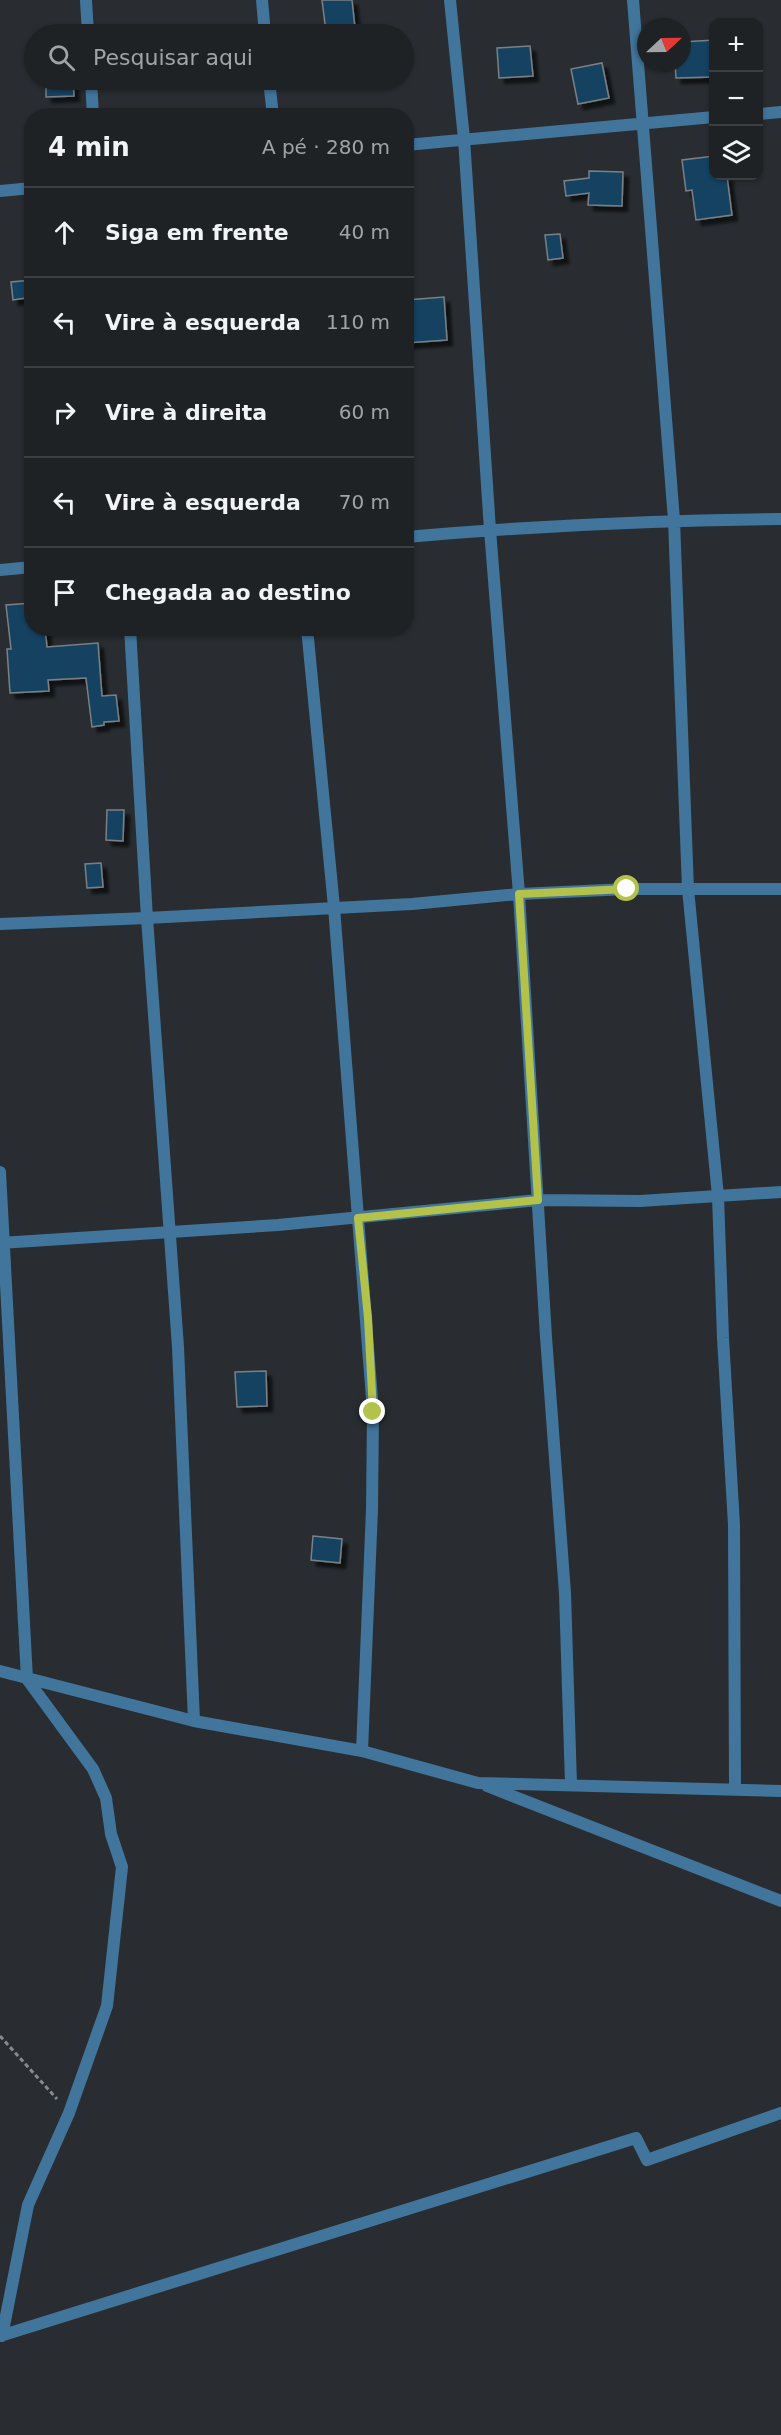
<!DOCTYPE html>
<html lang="pt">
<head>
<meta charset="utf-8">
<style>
  :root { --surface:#1f2225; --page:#272a2d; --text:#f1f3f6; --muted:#a1a4a7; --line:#3c3f42 }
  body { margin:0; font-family:"DejaVu Sans",sans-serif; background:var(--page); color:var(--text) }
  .controls { position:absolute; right:18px; top:18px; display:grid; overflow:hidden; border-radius:12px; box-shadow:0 2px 4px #0004 }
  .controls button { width:54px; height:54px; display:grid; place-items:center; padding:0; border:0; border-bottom:2px solid var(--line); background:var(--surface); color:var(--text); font:30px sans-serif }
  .compass { position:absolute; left:637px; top:18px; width:54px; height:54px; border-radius:50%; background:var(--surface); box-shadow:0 2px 4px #0004; rotate:68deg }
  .stop { position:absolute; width:18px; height:18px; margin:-14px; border:4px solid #b3c24b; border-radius:50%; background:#fff }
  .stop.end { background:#b3c24b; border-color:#fff; box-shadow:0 2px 6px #0008 }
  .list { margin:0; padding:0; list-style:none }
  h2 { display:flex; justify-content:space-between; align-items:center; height:78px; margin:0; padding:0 24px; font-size:26px }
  h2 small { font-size:20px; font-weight:400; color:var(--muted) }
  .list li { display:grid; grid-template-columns:39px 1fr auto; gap:18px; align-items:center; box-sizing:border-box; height:90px; padding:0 24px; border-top:2px solid var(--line) }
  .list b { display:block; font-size:22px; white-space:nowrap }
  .list em { font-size:20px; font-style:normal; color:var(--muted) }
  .icon { flex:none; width:33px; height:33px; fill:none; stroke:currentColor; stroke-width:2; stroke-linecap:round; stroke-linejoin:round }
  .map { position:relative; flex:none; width:781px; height:2435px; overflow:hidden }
  .search { position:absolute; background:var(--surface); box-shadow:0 2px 4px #0004; left:24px; top:24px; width:390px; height:66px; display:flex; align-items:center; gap:15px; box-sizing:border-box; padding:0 21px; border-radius:33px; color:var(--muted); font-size:22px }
  .panel { position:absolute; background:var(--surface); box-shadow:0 2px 4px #0004; left:24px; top:108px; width:390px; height:528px; border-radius:24px }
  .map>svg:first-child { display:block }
  .building { fill:#144362; stroke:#7b8084; stroke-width:1.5; filter:url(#shadow) }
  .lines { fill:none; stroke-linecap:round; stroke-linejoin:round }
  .path { stroke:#878a8e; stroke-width:3; stroke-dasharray:4.5 3; stroke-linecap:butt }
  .street { stroke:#41759b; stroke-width:12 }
  .route { stroke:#b3c24b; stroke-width:8 }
</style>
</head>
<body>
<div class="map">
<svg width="781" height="2435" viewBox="0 0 781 2435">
  <defs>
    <filter id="shadow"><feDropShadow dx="5.5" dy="5.5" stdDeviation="1.5" flood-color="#0009"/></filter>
  </defs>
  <rect width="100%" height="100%" fill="#292d31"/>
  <path class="building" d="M 322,0 L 352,0 L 355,28 L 326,32 Z
    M 714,40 L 714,77 L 676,78 L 675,63 L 682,63 L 682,42 Z
    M 530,46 L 533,76 L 499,78 L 497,48 Z
    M 602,63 L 609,98 L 578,104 L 571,69 Z
    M 46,80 L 73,80 L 74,96 L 46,97 Z
    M 714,156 L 714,176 L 727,176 L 732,215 L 696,220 L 692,190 L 686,191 L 682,160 Z
    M 589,171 L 623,172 L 622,206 L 588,205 L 589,193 L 566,196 L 564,181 L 589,178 Z
    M 560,234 L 563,258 L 548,260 L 545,235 Z
    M 32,280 L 32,297 L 13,300 L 11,282 Z
    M 444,297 L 447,340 L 406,343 L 406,300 Z
    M 32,603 L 32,628 L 45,628 L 47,647 L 98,643 L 102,696 L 116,695 L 119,721 L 104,722 L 104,725 L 92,727 L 86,678 L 48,680 L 49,691 L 10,693 L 7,649 L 11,649 L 6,605 Z
    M 107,810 L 124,810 L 123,841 L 106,840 Z
    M 101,863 L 103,887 L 87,888 L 85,864 Z
    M 266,1371 L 267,1406 L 237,1407 L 235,1372 Z
    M 313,1536 L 342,1539 L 340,1563 L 311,1560 Z"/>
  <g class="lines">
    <path class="path" d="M 0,2036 L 57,2099"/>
    <path class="street" d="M 86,0 L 88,34
      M 262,0 L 265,34
      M 450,0 L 464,139 L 490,530 L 519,894 L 546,1337 L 565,1593 L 571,1784
      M 633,0 L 674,520 L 688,889 L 718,1196 L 723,1338 L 734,1525 L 735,1788
      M 91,80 L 93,116
      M 269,80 L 273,116
      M 758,114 L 781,112
      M 406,145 L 714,117
      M 0,191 L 32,188
      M 406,537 C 531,526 656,520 781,519
      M 0,570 L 32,567
      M 130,628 L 147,918 L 178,1347 L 194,1721
      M 307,628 L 334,907 L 373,1412 L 372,1509 L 362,1751
      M 0,924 L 147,918 L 412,904 L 519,894 L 627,889 L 781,889
      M 0,1172 L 27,1679 L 93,1769 L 106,1798 L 111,1834 L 122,1867 L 107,2006 L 69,2113 L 28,2205 L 2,2336
      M 0,1243 L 278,1225 L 538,1200 L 640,1201 L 781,1192
      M 0,1671 L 194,1721 L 362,1751 L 478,1783 L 781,1791
      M 487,1786 L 781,1901
      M 0,2336 L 636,2138 L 647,2160 L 781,2113"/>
  </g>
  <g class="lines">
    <path class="route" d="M 373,1412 L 368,1318 L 358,1218 L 538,1200 L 519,894 L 627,889"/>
  </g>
</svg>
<div class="controls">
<button>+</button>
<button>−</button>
<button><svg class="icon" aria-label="layers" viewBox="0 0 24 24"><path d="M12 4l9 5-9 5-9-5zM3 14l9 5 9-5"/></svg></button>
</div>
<svg class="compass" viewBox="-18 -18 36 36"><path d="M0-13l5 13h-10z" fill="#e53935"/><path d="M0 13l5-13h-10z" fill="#a1a4a7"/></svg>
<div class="stop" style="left:627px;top:889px"></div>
<div class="stop end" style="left:373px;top:1412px"></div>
<div class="search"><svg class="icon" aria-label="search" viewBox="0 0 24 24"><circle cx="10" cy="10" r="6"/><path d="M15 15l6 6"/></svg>Pesquisar aqui</div>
<section class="panel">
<h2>4 min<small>A pé · 280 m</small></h2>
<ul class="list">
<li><svg class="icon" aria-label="ahead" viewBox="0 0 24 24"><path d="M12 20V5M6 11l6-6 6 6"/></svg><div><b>Siga em frente</b></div><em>40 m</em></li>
<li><svg class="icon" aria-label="left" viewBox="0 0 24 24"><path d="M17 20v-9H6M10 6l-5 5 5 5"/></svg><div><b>Vire à esquerda</b></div><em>110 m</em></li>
<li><svg class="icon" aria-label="right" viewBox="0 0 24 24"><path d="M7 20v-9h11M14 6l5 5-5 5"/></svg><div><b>Vire à direita</b></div><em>60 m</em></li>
<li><svg class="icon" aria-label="left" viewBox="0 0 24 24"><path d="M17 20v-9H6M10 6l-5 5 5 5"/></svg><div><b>Vire à esquerda</b></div><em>70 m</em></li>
<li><svg class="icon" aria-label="arrive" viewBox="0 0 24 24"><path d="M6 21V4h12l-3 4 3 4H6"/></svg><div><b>Chegada ao destino</b></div></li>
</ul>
</section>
</div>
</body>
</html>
